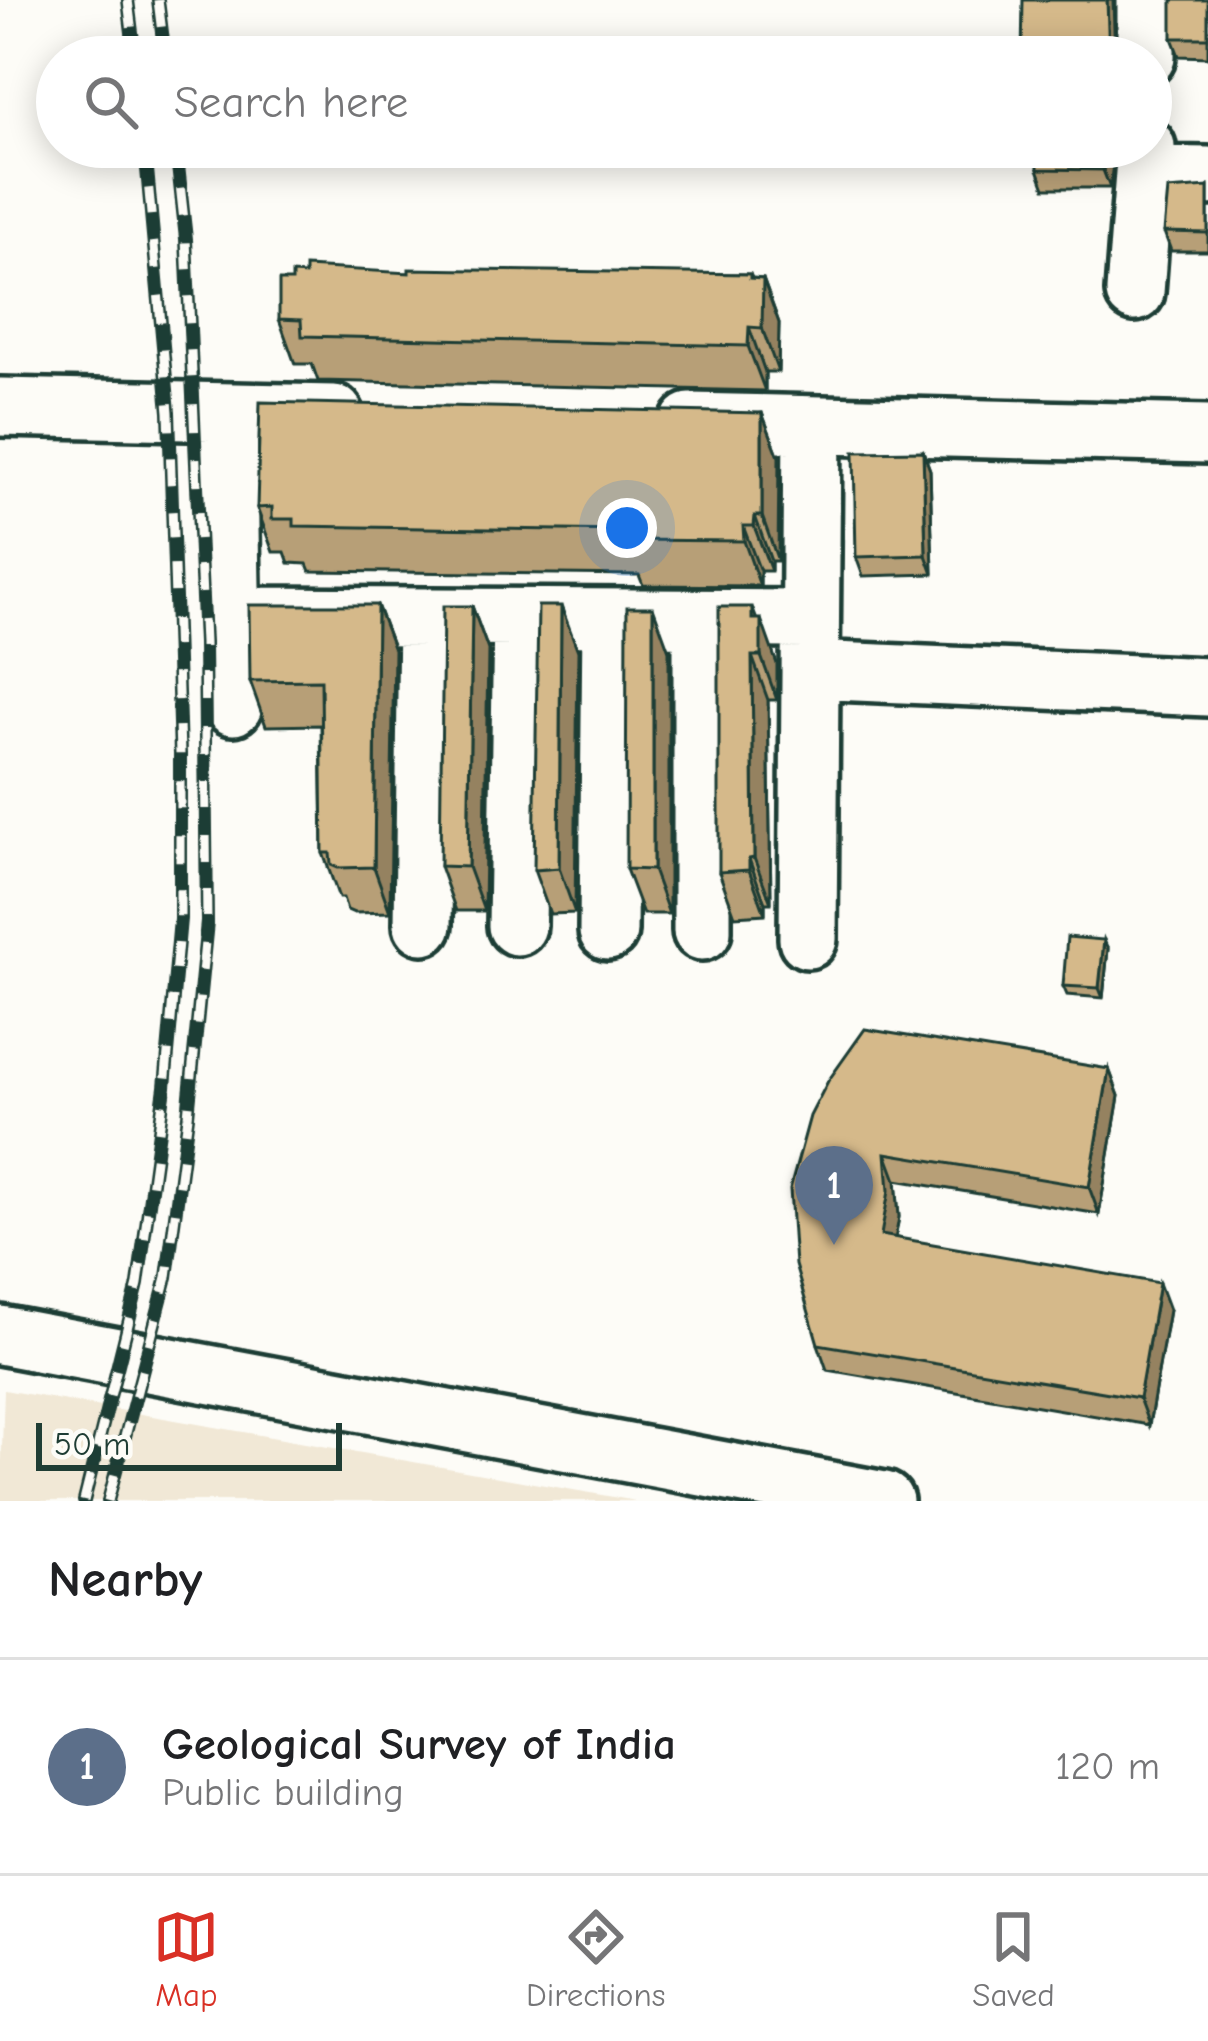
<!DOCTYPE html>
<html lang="en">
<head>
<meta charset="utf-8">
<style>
  :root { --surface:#fff; --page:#f2f2f2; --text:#202124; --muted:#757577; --line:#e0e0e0; --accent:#d93025 }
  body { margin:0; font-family:"Comic Neue",sans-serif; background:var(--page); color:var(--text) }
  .scale { position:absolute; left:36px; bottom:30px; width:306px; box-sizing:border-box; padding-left:12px; border:6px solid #1f3d34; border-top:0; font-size:33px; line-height:42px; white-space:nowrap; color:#1f3d34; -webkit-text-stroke:9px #fdfcf7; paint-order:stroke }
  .you { position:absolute; left:627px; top:528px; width:42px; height:42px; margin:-30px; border:9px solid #fff; border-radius:50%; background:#1a73e8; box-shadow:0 0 0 18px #1a73e833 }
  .badge { display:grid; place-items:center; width:78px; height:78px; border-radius:50%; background:var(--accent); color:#fff; font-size:39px; font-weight:700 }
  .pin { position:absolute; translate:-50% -99px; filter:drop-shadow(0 3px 6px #0008) }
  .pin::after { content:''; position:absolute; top:63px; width:42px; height:36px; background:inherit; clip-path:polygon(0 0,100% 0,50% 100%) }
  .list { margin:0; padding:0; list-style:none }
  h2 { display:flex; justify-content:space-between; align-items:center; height:156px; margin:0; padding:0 48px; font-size:51px }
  h2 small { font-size:39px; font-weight:400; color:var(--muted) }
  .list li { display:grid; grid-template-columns:78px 1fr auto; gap:36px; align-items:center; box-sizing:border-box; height:216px; padding:0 48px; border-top:3px solid var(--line) }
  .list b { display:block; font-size:45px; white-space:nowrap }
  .list p { margin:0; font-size:39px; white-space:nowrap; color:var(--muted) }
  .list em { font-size:39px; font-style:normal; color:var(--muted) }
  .icon { flex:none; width:66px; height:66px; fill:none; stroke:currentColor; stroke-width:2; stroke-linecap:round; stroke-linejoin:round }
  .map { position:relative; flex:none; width:1208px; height:1501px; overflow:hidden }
  .search { position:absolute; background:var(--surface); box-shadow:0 6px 30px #0003; left:36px; right:36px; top:36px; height:132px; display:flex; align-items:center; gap:30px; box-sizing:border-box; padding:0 42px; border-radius:66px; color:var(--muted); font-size:45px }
  .sheet { height:372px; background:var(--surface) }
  nav { display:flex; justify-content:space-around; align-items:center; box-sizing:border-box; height:168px; border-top:3px solid var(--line); background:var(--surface); font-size:33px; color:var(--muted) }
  nav a { display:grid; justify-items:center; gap:6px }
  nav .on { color:var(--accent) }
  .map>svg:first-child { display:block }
  .built { fill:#f1e8d6 }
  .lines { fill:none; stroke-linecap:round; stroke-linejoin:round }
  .minor-casing { stroke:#1f3d34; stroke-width:66 }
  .minor { stroke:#fdfcf7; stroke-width:57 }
  .rail-casing { stroke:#1f3d34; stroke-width:14 }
  .rail { stroke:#fdfcf7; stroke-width:9; stroke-dasharray:27; stroke-linecap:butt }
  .wall { fill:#b79f77; stroke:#1f3d34; stroke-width:3 }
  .shaded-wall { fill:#958261; stroke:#1f3d34; stroke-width:3 }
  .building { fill:#d5b98a; stroke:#1f3d34; stroke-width:3 }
</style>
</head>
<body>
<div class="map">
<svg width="1208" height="1501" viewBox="0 0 1208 1501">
  <rect width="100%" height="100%" fill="#fdfcf7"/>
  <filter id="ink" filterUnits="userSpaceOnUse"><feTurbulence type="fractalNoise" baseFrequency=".00833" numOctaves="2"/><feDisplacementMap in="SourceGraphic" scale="24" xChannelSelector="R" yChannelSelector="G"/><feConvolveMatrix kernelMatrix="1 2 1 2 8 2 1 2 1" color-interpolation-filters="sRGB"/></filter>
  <g filter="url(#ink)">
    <path class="built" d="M 4,1390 L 636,1501 L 0,1501 Z"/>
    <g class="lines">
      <defs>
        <path id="minor" d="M 1146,0 L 1146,57
          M 1147,175 L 1208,176
          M 1135,292 L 1146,147
          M 0,407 L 334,414
          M 228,412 L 233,706
          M 690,422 L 1208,434
          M 233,616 L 810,619
          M 810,670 L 1208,687
          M 423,925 L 427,617
          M 517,926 L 522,618
          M 608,931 L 611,618
          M 702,931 L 702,619
          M 808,939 L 812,425
          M 0,1335 L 884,1501"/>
      </defs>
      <use href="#minor" class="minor-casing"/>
      <use href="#minor" class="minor"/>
      <defs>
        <path id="rail" d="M 128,0 L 135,57
          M 158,0 L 165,57
          M 84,1501 L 138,1284 L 165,1087 L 180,919 L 180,754 L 169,412 L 145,147
          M 108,1501 L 167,1277 L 188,1116 L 207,922 L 204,643 L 186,239 L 176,147"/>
      </defs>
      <use href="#rail" class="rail-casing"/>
      <use href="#rail" class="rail"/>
    </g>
    <path class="wall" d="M 1208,0 L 1208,57 L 1179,56 L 1172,38 Z
      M 1115,147 L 1110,188 L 1045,188 L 1038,169 Z
      M 1208,187 L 1208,251 L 1171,251 L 1164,232 Z
      M 409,273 L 750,274 L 752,278 L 763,279 L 779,323 L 778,372 L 765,372 L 765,391 L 318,381 L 312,364 L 295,364 L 279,319 L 292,281 L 305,275 Z
      M 762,413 L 779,457 L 778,561 L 771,561 L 771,571 L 760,571 L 760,586 L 643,585 L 639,575 L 310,571 L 307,564 L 289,563 L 285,552 L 273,552 L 257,508 Z
      M 923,451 L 930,470 L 933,574 L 863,576 L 856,557 Z
      M 377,605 L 394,650 L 390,912 L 354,913 L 347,910 L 343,898 L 339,898 L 323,853 L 321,725 L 266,726 L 250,681 Z
      M 472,606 L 488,650 L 484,911 L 456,911 L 440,866 Z
      M 756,619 L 777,664 L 777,700 L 768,700 L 771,903 L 765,903 L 765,914 L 735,916 L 719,872 Z
      M 578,651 L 575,913 L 550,914 L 534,870 Z
      M 669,651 L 669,914 L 643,914 L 626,869 Z
      M 1108,949 L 1103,998 L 1067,995 L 1063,986 Z
      M 1109,1069 L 1119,1096 L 1099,1214 L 896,1180 L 899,1217 L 895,1238 L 1169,1310 L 1149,1425 L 827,1370 L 818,1344 L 828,1081 Z"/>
    <path class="shaded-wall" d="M 1107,0 L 1113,0 L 1115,57 L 1109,57 Z
      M 1106,147 L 1115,147 L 1110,188 L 1103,170 Z
      M 750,274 L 762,308 L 763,279 L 779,323 L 778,372 L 762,328 Z
      M 749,327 L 765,372 L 765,391 L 748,346 Z
      M 762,413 L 779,457 L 778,561 L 762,516 Z
      M 923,451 L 930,470 L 933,574 L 926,555 Z
      M 755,516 L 771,561 L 771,571 L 754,526 Z
      M 743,526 L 760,571 L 760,586 L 744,541 Z
      M 377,605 L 394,650 L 390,912 L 374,867 Z
      M 472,606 L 488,650 L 484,911 L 468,867 Z
      M 561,606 L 578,651 L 575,913 L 559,868 Z
      M 653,607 L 669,651 L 669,914 L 653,870 Z
      M 752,607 L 761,631 L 761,619 L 777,664 L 777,700 L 761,656 L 752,619 Z
      M 752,656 L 768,700 L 771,903 L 754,858 Z
      M 749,859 L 765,903 L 765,914 L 749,870 Z
      M 1104,940 L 1108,949 L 1103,998 L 1099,988 Z
      M 1109,1069 L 1119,1096 L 1099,1214 L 1089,1187 Z
      M 886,1153 L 896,1180 L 899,1217 L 891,1262 L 881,1235 Z
      M 1159,1283 L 1169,1310 L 1149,1425 L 1139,1398 Z"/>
    <path class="building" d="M 1023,0 L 1107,0 L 1109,57 L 1022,57 Z
      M 1172,0 L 1208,0 L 1208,38 L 1172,38 Z
      M 1038,147 L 1106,147 L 1103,170 L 1038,169 Z
      M 1208,187 L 1208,233 L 1164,232 L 1168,190 Z
      M 305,267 L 409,273 L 409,269 L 750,274 L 750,278 L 763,279 L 762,328 L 749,327 L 748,346 L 302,336 L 301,320 L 279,319 L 279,281 L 292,281 L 292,274 L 305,275 Z
      M 260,402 L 762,413 L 762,516 L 755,516 L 754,526 L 743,526 L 744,541 L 626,540 L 626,531 L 294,526 L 294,519 L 272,519 L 272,507 L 257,508 Z
      M 923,451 L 926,555 L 856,557 L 854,452 Z
      M 249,605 L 377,605 L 374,867 L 338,868 L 331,865 L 330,853 L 323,853 L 321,680 L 250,681 Z
      M 443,606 L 472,606 L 468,867 L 440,866 Z
      M 538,606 L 561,606 L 559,868 L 534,870 Z
      M 627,607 L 653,607 L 653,870 L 626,869 Z
      M 719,607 L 752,607 L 752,619 L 761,619 L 761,656 L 752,656 L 754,858 L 749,859 L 749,870 L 719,872 Z
      M 1067,937 L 1104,940 L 1099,988 L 1063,986 Z
      M 865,1029 L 1109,1069 L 1089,1187 L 886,1153 L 889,1191 L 881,1235 L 1159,1283 L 1139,1398 L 818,1344 L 795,1265 L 790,1189 L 810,1116 L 828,1081 Z"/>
  </g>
</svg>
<div class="scale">50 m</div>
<div class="you"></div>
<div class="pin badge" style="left:834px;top:1245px;background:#5c6f8a">1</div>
<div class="search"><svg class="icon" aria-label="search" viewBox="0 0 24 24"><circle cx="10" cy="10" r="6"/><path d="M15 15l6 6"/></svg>Search here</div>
</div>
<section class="sheet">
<h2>Nearby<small></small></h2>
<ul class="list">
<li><span class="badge" style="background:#5c6f8a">1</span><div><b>Geological Survey of India</b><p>Public building</p></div><em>120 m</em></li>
</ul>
</section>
<nav>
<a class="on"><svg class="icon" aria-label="map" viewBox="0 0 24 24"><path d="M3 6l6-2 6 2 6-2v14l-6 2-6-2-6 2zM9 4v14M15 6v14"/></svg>Map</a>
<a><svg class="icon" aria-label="directions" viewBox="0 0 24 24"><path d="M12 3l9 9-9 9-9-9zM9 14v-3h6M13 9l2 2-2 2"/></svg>Directions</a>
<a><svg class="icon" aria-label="saved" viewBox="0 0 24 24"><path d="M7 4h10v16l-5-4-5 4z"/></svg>Saved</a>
</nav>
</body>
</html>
